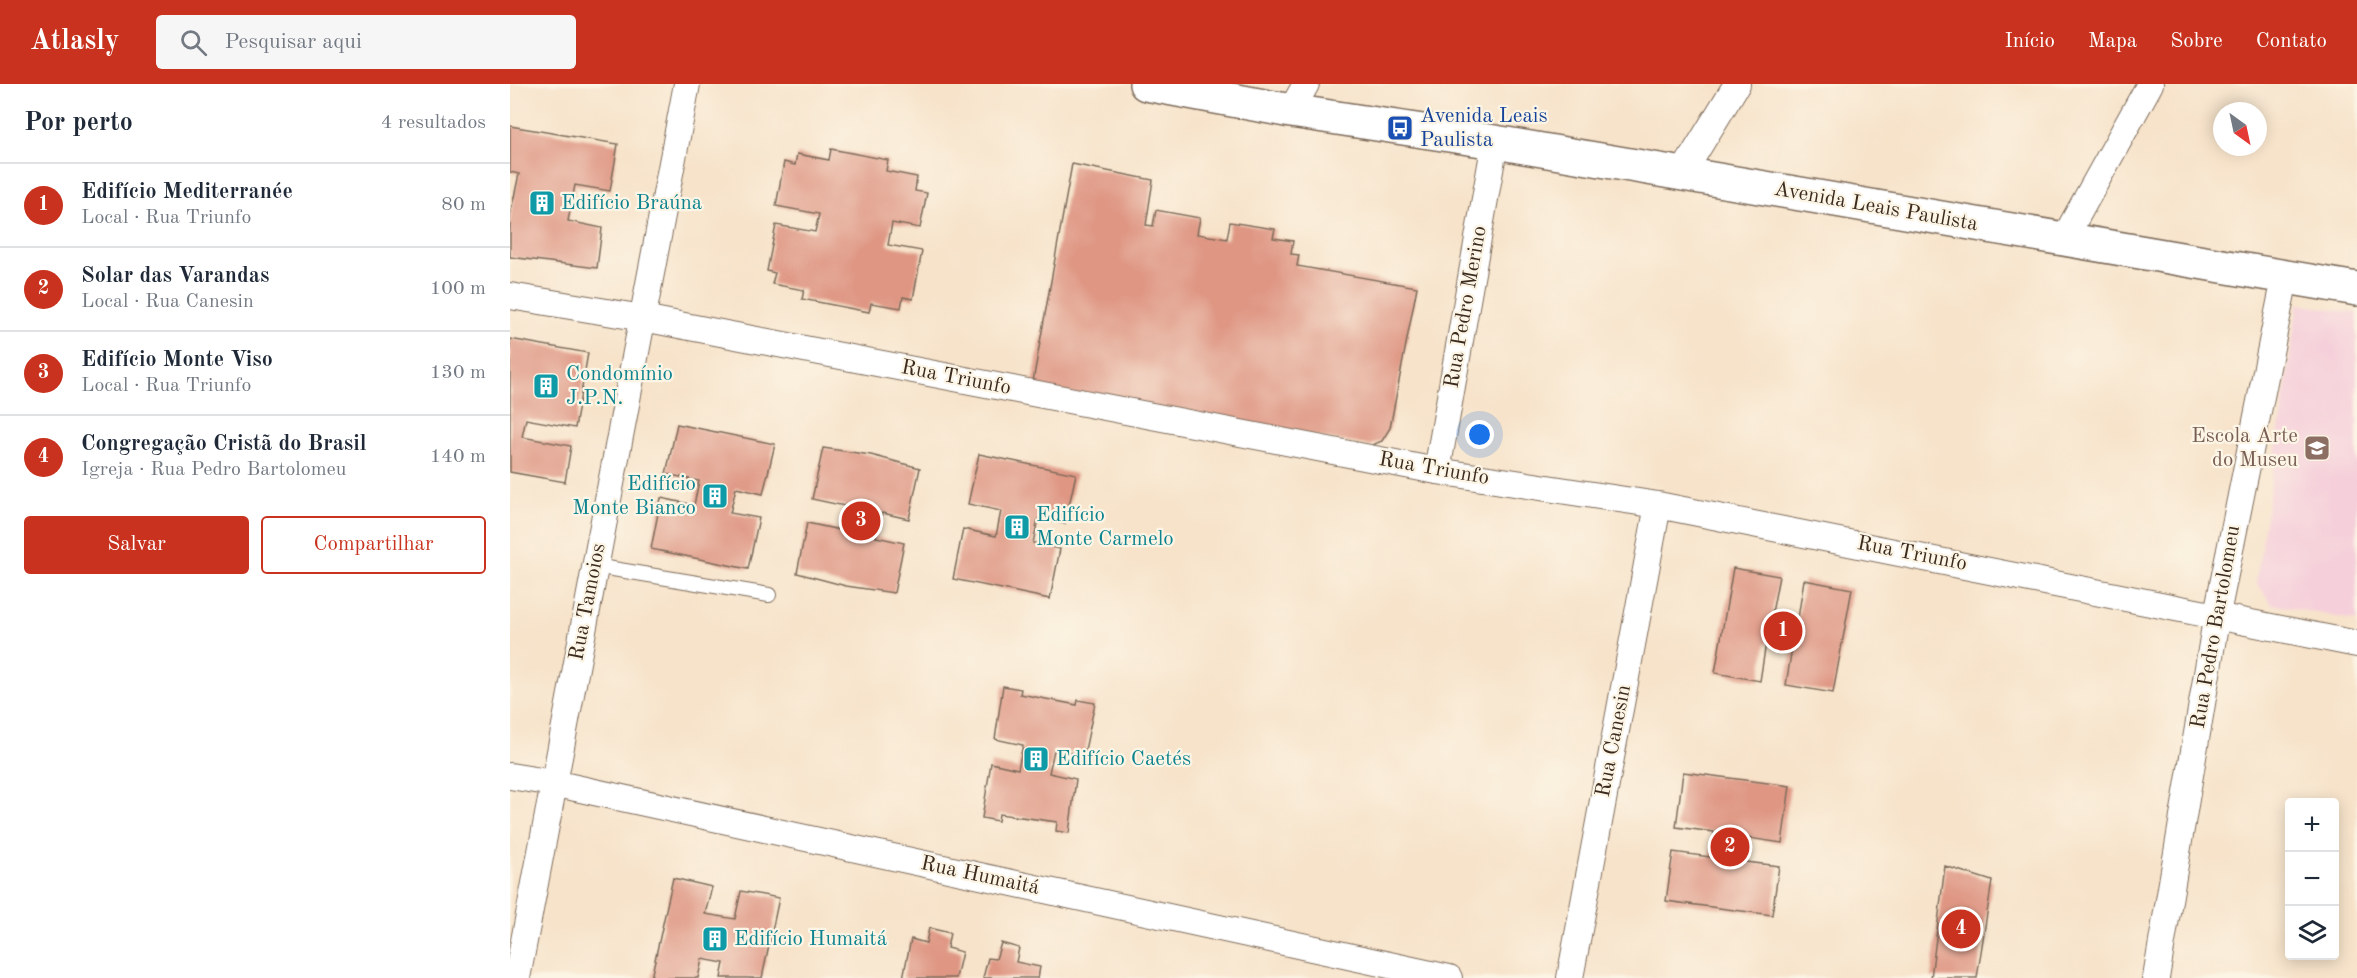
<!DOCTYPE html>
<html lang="pt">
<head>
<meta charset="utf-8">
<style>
  :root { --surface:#fff; --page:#f6f6f7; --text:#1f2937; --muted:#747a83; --line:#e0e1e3; --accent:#c8321e }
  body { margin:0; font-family:"Old Standard TT",serif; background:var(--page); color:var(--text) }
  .controls { position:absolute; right:18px; bottom:18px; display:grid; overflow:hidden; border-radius:6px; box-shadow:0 3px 15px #0003 }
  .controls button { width:54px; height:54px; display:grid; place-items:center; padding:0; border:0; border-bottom:2px solid var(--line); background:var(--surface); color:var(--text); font:30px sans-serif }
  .compass { position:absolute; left:1703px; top:18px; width:54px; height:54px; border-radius:50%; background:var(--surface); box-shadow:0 3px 15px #0003; rotate:147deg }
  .you { position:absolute; left:970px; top:351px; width:21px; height:21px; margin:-15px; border:4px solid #fff; border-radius:50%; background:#1a73e8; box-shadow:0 0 0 9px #1a73e833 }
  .badge { display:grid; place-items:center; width:39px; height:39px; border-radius:50%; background:var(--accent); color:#fff; font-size:20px; font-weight:700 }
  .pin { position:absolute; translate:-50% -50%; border:3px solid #fff; box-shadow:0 2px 6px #0006 }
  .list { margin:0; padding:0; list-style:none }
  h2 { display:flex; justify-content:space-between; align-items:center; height:78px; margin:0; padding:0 24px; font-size:26px }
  h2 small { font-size:20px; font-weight:400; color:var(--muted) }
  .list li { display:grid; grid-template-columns:39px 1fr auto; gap:18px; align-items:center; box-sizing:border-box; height:84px; padding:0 24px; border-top:2px solid var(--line) }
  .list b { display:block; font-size:22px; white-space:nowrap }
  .list p { margin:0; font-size:20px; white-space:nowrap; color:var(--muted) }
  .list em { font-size:20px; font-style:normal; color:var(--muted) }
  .actions { display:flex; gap:12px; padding:18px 24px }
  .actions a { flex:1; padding:14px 0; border:2px solid var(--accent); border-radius:6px; text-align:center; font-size:21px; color:var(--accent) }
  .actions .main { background:var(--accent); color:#fff }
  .icon { flex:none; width:33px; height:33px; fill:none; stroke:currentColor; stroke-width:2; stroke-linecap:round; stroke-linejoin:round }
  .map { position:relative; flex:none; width:1847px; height:894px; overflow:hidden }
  header { display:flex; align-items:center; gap:36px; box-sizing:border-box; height:84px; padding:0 30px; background:var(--accent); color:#fff }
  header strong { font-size:28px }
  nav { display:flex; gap:33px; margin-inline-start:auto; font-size:21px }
  .search { width:420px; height:54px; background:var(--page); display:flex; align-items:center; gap:15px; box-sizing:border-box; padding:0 21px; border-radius:6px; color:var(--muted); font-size:22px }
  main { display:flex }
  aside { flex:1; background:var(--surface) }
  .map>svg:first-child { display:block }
  .built { fill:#f5cfda }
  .building { fill:#df9784 }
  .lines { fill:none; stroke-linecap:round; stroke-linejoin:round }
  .service-casing { stroke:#7d6b5a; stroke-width:16 }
  .minor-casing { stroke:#7d6b5a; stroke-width:28 }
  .tertiary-casing { stroke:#7d6b5a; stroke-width:36 }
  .service { stroke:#fff; stroke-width:14 }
  .minor { stroke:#fff; stroke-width:26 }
  .tertiary { stroke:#fff; stroke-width:33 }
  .labels { text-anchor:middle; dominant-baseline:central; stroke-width:4.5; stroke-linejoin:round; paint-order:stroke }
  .transit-label { font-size:21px; fill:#164399; stroke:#fcf5e5; text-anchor:start }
  .culture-label { font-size:21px; fill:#0d838f; stroke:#fcf5e5; text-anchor:start }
  .street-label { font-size:21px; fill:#3b2a1e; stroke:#fcf5e5 }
  .education-label { font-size:21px; fill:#785e54; stroke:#fcf5e5; text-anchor:end }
</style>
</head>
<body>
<header>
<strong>Atlasly</strong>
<div class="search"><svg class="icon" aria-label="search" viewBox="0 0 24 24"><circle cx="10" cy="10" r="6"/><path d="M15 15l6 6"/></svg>Pesquisar aqui</div>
<nav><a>Início</a><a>Mapa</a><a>Sobre</a><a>Contato</a></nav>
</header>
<main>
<aside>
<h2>Por perto<small>4 resultados</small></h2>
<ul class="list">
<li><span class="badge">1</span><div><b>Edifício Mediterranée</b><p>Local · Rua Triunfo</p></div><em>80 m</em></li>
<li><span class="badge">2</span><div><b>Solar das Varandas</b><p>Local · Rua Canesin</p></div><em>100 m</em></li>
<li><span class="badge">3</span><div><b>Edifício Monte Viso</b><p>Local · Rua Triunfo</p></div><em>130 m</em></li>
<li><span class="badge">4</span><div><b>Congregação Cristã do Brasil</b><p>Igreja · Rua Pedro Bartolomeu</p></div><em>140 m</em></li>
</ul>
<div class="actions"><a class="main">Salvar</a><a>Compartilhar</a></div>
</aside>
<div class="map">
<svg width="1847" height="894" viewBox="0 0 1847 894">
  <rect width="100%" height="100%" fill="#fcf5e5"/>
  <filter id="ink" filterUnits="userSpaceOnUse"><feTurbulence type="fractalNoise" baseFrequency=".0167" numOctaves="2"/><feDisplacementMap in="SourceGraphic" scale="12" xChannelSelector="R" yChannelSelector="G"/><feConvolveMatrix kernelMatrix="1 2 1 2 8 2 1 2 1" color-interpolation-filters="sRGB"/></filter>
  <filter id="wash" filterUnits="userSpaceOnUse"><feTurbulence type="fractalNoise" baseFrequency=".008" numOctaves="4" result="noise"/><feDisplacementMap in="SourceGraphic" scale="24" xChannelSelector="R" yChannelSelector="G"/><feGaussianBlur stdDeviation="1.35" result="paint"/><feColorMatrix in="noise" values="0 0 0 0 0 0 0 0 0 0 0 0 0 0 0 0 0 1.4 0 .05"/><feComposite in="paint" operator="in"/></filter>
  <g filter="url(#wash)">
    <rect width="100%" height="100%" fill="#f7e3ca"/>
    <path class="built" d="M 1788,220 L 1847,229 L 1847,537 L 1762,520 L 1746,498 Z"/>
    <g id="blocks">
      <path class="building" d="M 0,42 L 108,60 L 100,107 L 65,101 L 58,137 L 92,144 L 87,184 L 0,173 L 0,132 L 9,90 L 0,88 Z
        M 321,65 L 378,76 L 376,87 L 407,93 L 405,107 L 417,109 L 410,144 L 382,139 L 378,161 L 412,167 L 403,215 L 393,213 L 391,224 L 361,219 L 359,228 L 292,215 L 294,206 L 262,200 L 265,189 L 257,187 L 266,141 L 305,148 L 309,130 L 266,122 L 274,78 L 285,81 L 287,70 L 319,76 Z
        M 562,80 L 643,96 L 636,141 L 643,142 L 646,126 L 690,134 L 687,150 L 717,155 L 720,138 L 765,145 L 763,154 L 783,157 L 781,170 L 789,171 L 787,182 L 907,203 L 880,344 L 872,357 L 860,362 L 522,303 Z
        M 0,255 L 78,269 L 65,344 L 16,335 L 12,353 L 61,362 L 55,398 L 0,388 Z
        M 167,340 L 265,360 L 253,410 L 226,404 L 220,429 L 249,434 L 238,485 L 141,465 L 151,414 L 184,421 L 189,397 L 156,390 Z
        M 313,364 L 361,371 L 410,384 L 399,435 L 372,429 L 366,453 L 394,459 L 384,509 L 336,502 L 287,489 L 297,439 L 330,446 L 335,422 L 302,415 Z
        M 469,370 L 566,390 L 555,440 L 528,435 L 523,459 L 550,465 L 540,515 L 443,495 L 453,445 L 486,452 L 491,427 L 458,420 Z
        M 1223,484 L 1269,492 L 1262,529 L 1288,534 L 1294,496 L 1342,505 L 1323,609 L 1276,601 L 1282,564 L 1256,559 L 1250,597 L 1205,589 Z
        M 493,602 L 511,605 L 510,610 L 567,621 L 568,616 L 585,619 L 574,671 L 544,666 L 539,689 L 566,695 L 559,749 L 546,747 L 547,738 L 489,730 L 488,737 L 472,734 L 481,679 L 508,685 L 513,661 L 485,655 Z
        M 1173,688 L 1280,702 L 1272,759 L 1239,754 L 1236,778 L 1269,782 L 1262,831 L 1156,817 L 1163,768 L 1200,773 L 1204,748 L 1166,743 Z
        M 1435,782 L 1482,797 L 1467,894 L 1421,894 Z
        M 163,794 L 202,803 L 195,830 L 225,835 L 231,807 L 269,814 L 252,894 L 211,894 L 214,879 L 192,875 L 188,894 L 141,894 Z
        M 419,844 L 440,849 L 437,864 L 452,868 L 446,894 L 393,894 L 401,855 L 416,859 Z
        M 491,859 L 509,864 L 506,878 L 530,883 L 528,894 L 473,894 L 478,874 L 486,875 Z"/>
    </g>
  </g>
  <g filter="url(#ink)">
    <use href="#blocks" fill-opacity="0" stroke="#7d6b5a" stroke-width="1.5"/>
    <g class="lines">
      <defs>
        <path id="service" d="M 85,482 L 259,511"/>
        <path id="minor" d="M 781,27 L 796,0
          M 1172,90 L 1227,0
          M 1554,155 L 1640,0
          M 0,212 L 133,234 L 927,387 L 1148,421 L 1847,560
          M 927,387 L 985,58
          M 0,692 L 43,699 L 939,894
          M 7,894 L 177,0
          M 1060,894 L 1148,421
          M 1646,894 L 1707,530 L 1775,194"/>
        <path id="tertiary" d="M 636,0 L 781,27 L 985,58 L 1847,205"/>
      </defs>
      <use href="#service" class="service-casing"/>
      <use href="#minor" class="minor-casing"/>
      <use href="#tertiary" class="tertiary-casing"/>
      <use href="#service" class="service"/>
      <use href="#minor" class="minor"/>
      <use href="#tertiary" class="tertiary"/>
    </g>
  </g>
  <defs>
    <symbol id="bus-square" viewBox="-11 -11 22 22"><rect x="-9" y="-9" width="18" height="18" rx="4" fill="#1a4fb4" stroke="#fcf5e5"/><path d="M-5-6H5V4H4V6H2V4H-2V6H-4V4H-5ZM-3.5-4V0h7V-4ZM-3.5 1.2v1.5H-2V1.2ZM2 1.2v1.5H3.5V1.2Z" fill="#fff"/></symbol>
    <symbol id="building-square" viewBox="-11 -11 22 22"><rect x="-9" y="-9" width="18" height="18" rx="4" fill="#0f9aa8" stroke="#fcf5e5"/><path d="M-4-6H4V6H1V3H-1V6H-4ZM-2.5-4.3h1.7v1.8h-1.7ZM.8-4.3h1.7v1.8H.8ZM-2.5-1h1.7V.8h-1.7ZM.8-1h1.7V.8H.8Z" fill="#fff"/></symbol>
    <symbol id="school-square" viewBox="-11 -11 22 22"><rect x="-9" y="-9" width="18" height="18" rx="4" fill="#8d6e63" stroke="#fcf5e5"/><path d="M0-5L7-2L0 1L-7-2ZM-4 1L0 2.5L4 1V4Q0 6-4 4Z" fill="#fff"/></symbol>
  </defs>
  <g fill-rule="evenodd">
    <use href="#bus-square" x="875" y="29" width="30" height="30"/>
    <use href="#building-square" x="17" y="104" width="30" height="30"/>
    <use href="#building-square" x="21" y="287" width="30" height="30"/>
    <use href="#school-square" x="1792" y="349" width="30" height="30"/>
    <use href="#building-square" x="190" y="397" width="30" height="30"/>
    <use href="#building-square" x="492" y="428" width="30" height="30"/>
    <use href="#building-square" x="511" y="660" width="30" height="30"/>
    <use href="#building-square" x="190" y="840" width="30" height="30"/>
  </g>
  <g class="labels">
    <g class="transit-label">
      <text x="910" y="32">Avenida Leais<tspan x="910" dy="24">Paulista</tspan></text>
    </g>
    <g class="culture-label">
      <text x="51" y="119">Edifício Braúna</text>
      <text x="56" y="290">Condomínio<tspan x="56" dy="24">J.P.N.</tspan></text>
      <text x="186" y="400" text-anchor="end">Edifício<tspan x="186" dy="24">Monte Bianco</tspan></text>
      <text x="526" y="431">Edifício<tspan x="526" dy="24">Monte Carmelo</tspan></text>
      <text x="546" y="675">Edifício Caetés</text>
      <text x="224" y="855">Edifício Humaitá</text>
    </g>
    <g class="street-label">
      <text transform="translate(1366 123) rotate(10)">Avenida Leais Paulista</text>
      <text transform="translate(956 223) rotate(-80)">Rua Pedro Merino</text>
      <text transform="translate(446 294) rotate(11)">Rua Triunfo</text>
      <text transform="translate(924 385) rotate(10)">Rua Triunfo</text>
      <text transform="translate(1402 470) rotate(11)">Rua Triunfo</text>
      <text transform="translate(78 518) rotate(-79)">Rua Tamoios</text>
      <text transform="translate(1706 543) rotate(-80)">Rua Pedro Bartolomeu</text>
      <text transform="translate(1104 657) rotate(-79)">Rua Canesin</text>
      <text transform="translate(470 792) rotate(12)">Rua Humaitá</text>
    </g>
    <g class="education-label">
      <text x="1788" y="352">Escola Arte<tspan x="1788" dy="24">do Museu</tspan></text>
    </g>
  </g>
</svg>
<div class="controls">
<button>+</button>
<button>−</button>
<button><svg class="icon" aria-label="layers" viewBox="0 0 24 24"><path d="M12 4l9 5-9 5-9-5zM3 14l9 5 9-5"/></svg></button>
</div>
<svg class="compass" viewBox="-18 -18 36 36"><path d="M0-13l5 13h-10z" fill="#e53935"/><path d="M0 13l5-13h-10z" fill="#747a83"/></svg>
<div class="you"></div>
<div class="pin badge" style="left:1273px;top:547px">1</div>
<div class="pin badge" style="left:1220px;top:763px">2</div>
<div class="pin badge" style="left:351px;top:437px">3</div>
<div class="pin badge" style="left:1451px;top:845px">4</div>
</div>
</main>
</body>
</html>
